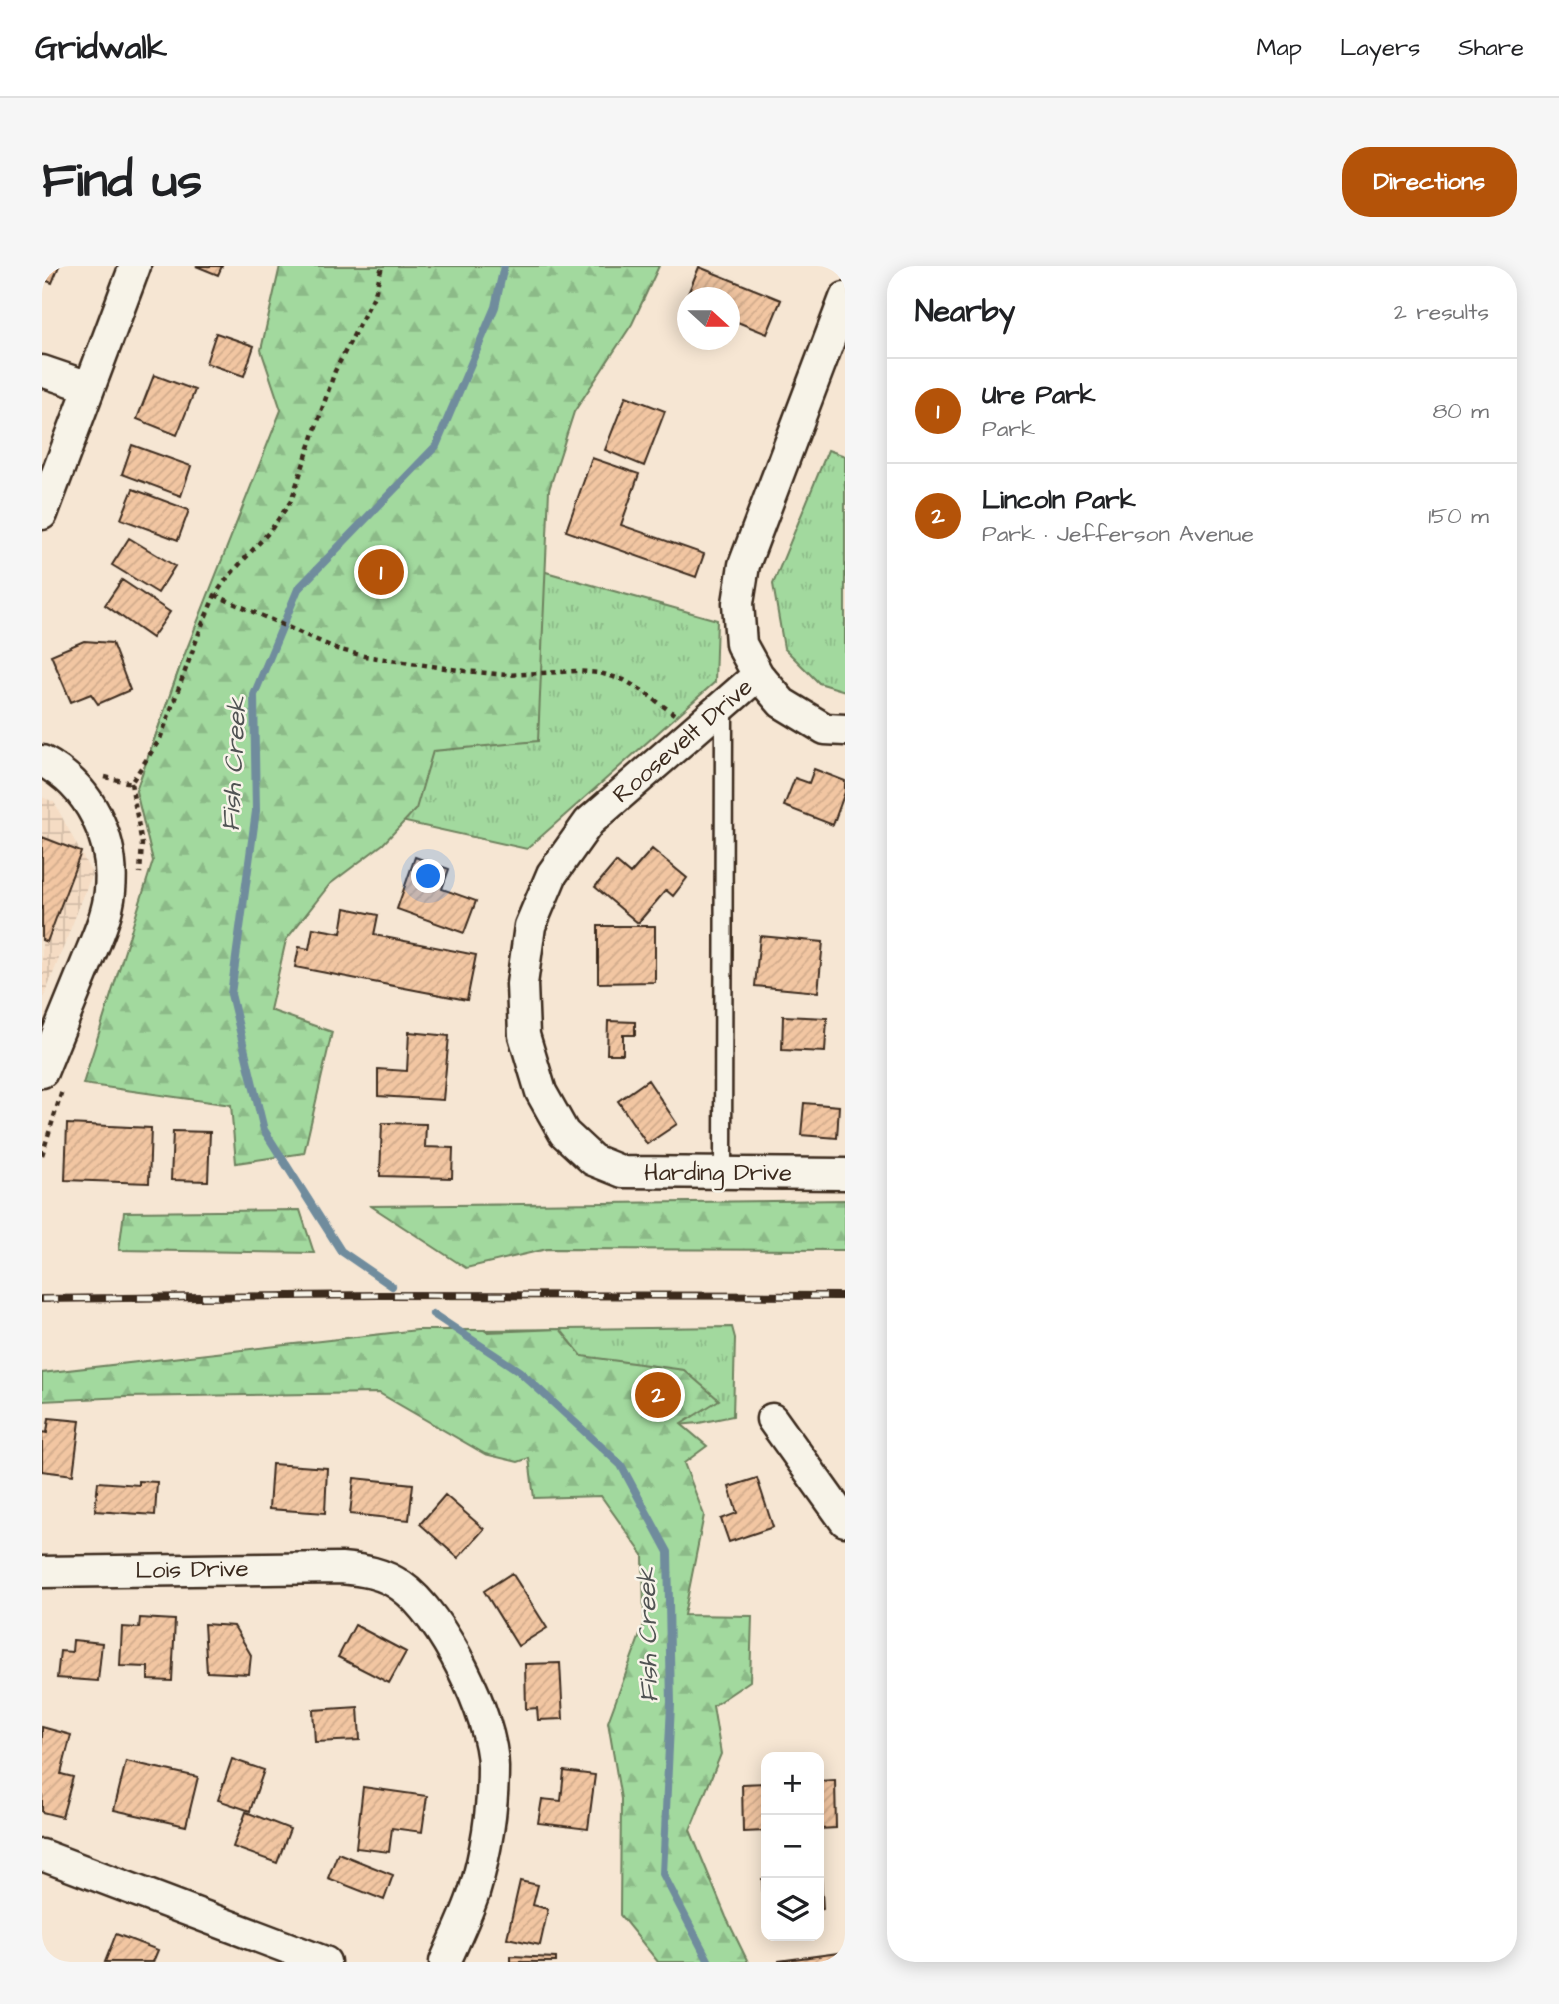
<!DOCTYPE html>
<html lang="en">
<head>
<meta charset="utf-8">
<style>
  :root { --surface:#fff; --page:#f6f6f6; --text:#202124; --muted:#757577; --line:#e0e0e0; --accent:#b45309 }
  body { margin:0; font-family:"Architects Daughter",sans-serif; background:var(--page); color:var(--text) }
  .controls { position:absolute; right:21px; bottom:21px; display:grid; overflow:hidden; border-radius:14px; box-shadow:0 4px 18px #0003 }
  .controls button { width:63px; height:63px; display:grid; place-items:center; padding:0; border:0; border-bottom:2px solid var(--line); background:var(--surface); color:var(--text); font:35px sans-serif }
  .compass { position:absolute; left:635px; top:21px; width:63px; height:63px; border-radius:50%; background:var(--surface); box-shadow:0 4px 18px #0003; rotate:111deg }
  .you { position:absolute; left:387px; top:611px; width:24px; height:24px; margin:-18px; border:5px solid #fff; border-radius:50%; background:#1a73e8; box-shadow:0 0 0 10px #1a73e833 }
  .badge { display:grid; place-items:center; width:46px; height:46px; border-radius:50%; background:var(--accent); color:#fff; font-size:23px; font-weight:700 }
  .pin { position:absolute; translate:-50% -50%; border:4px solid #fff; box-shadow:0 2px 7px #0006 }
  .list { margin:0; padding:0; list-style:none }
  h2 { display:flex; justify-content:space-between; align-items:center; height:91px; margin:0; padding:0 28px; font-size:30px }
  h2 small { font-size:23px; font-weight:400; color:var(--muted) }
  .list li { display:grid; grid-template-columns:46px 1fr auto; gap:21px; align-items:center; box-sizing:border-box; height:105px; padding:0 28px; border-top:2px solid var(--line) }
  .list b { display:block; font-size:26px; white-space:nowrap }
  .list p { margin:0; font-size:23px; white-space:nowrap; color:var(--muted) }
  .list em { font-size:23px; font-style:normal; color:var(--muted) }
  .icon { flex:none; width:38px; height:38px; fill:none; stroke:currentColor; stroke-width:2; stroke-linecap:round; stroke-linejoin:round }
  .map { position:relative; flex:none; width:803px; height:1696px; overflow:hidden; border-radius:28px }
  header { display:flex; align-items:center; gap:42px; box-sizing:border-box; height:98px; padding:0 35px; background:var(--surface); border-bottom:2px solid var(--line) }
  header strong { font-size:33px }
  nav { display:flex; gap:38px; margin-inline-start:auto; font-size:24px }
  .intro { display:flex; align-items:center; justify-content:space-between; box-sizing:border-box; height:168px; padding:0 42px }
  h1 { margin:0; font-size:49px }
  .button { padding:18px 32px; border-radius:28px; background:var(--accent); color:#fff; font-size:24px; font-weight:700 }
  main { display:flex; gap:42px; padding:0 42px }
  aside { flex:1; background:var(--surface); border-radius:28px; box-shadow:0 4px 18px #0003 }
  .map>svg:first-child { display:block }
  .industrial { fill:url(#industrial-grid) }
  .grass { fill:url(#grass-tufts); stroke:#6e825e; stroke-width:2 }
  .forest { fill:url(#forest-firs); stroke:#6e825e; stroke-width:2 }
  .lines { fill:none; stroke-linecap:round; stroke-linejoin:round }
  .stream { stroke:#6f8c9d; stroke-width:8 }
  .building { fill:url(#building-hatch); stroke:#3b2a1e; stroke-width:2 }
  .service-casing { stroke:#3b2a1e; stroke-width:21 }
  .minor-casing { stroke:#3b2a1e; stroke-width:35 }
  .path { stroke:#3b2a1e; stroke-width:4.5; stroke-dasharray:5 5; stroke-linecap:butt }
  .service { stroke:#f7f3e8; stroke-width:16 }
  .minor { stroke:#f7f3e8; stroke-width:30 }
  .rail-casing { stroke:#3b2a1e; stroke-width:8 }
  .rail { stroke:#f7f3e8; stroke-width:5; stroke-dasharray:16; stroke-linecap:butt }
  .labels { text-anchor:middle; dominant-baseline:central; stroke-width:5; stroke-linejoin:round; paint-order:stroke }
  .street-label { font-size:24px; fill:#3b2a1e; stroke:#f7f3e8 }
  .water-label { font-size:26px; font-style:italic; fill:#505353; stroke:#f7f3e8 }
</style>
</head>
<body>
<header>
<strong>Gridwalk</strong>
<nav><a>Map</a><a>Layers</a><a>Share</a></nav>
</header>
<div class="intro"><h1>Find us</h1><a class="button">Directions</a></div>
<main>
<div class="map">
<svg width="803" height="1696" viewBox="0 0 803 1696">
  <defs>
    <pattern id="industrial-grid" width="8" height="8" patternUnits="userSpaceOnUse" patternTransform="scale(1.75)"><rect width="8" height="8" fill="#f5dcc4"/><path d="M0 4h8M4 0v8" fill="none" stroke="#d3bda8"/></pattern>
    <pattern id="grass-tufts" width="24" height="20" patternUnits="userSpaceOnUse" patternTransform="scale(1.75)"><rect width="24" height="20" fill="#a2d99e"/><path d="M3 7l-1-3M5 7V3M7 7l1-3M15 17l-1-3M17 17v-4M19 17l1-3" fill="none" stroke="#8cba88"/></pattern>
    <pattern id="forest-firs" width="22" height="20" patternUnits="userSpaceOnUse" patternTransform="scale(1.75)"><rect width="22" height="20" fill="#a2d99e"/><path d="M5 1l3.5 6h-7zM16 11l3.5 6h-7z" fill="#8cba88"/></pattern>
    <pattern id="building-hatch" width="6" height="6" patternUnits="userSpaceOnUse" patternTransform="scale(1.75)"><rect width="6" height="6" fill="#f2c6a2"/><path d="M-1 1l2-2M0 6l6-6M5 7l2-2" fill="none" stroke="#d0aa8b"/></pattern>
  </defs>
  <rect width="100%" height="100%" fill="#f6e6d3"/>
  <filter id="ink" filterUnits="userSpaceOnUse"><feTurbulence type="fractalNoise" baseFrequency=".0143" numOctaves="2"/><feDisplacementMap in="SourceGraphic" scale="14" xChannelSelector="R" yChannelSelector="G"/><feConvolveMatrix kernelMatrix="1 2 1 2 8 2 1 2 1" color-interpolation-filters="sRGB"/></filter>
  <g filter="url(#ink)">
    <path class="industrial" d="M 0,531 L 12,536 L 50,608 L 0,736 Z"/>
    <path class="grass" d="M 786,184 L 803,190 L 803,425 L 777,417 L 742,382 L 731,318 Z
      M 333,258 L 675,354 L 673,416 L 485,583 L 175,514 L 94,525 L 140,395 Z
      M 690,1061 L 693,1072 L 691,1150 L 657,1157 L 581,1164 L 514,1108 L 442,1064 Z"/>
    <path class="forest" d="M 238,0 L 617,0 L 590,58 L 532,146 L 507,224 L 496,475 L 391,485 L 374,543 L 341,578 L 288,618 L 244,674 L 228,744 L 290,766 L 262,887 L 194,897 L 189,839 L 41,818 L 111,595 L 94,525 L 140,395 L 239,144 L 219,84 Z
      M 803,934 L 803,984 L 505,983 L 424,1002 L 329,940 Z
      M 258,944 L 272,987 L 77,984 L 82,946 Z
      M 518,1063 L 540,1090 L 642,1104 L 677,1134 L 639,1158 L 665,1180 L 642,1197 L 662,1249 L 642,1349 L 710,1350 L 708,1415 L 671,1440 L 679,1488 L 648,1564 L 684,1651 L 706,1696 L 616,1696 L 578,1649 L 579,1533 L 566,1456 L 602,1358 L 601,1289 L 559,1230 L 492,1232 L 487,1192 L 476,1196 L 443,1188 L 337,1127 L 84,1131 L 0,1135 L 0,1107 L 375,1064 L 442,1064 L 445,1066 Z"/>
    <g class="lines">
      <path class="stream" d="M 350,1020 L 299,985 L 222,864 L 189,728 L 214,545 L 212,429 L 256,323 L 394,180 L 453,41 L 462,0
        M 391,1048 L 477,1105 L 579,1199 L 626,1286 L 629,1438 L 621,1608 L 667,1696"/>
    </g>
    <path class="building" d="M 0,0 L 17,0 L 10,17 L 0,13 Z
      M 154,0 L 180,0 L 176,9 Z
      M 657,1 L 739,34 L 725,68 L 688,53 L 688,32 L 646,32 L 646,36 L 643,35 Z
      M 174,67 L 212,80 L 202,110 L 164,97 Z
      M 112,109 L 153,124 L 135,169 L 95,153 Z
      M 584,130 L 623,145 L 602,200 L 563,184 Z
      M 90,179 L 149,200 L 139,230 L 80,208 Z
      M 550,192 L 597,208 L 579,259 L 662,288 L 654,311 L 524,265 Z
      M 91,223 L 147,244 L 136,274 L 79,253 Z
      M 87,272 L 133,300 L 116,327 L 70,299 Z
      M 80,314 L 128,346 L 110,372 L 63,339 Z
      M 42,375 L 70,377 L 88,424 L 56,438 L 49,428 L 29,436 L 9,389 Z
      M 772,503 L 803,515 L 803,526 L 791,559 L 742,540 L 753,512 L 767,517 Z
      M 0,571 L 39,586 L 5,676 L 0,674 Z
      M 610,583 L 645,612 L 631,630 L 624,624 L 596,657 L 553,621 L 574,596 L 588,608 Z
      M 373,591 L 407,603 L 400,623 L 434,635 L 422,667 L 355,643 Z
      M 303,642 L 336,649 L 332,669 L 434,689 L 425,734 L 253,701 L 257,681 L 267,683 L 271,662 L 299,667 Z
      M 556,660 L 613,660 L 613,716 L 556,717 Z
      M 718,670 L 781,676 L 776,726 L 713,720 Z
      M 741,750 L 785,752 L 783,786 L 740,784 Z
      M 566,755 L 593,756 L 593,769 L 581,769 L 581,788 L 565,788 Z
      M 367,766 L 407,770 L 401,834 L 336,830 L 336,803 L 365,805 Z
      M 606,814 L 635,858 L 605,878 L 576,835 Z
      M 762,837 L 797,840 L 795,872 L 759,869 Z
      M 340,857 L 384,858 L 383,881 L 411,882 L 410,912 L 338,910 Z
      M 25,858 L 109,862 L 107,917 L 23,914 Z
      M 131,865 L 168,866 L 166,915 L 129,914 Z
      M 7,1152 L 38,1155 L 31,1209 L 0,1205 L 0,1166 L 5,1167 Z
      M 230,1198 L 285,1202 L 283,1247 L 227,1243 Z
      M 312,1212 L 371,1218 L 367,1254 L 308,1248 Z
      M 715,1212 L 731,1261 L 687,1276 L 679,1253 L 695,1247 L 687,1221 Z
      M 97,1215 L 115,1216 L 113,1249 L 53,1245 L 56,1216 L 97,1219 Z
      M 403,1229 L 442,1263 L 416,1292 L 378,1258 Z
      M 470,1307 L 505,1362 L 476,1380 L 442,1325 Z
      M 98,1352 L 133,1354 L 130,1415 L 106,1414 L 106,1401 L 78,1400 L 80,1361 L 97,1362 Z
      M 162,1358 L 192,1360 L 209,1389 L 207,1408 L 165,1406 Z
      M 313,1359 L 364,1386 L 347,1417 L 296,1391 Z
      M 31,1374 L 60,1377 L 56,1415 L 15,1412 L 18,1385 L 30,1386 Z
      M 518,1397 L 521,1453 L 496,1454 L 495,1442 L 484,1443 L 483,1398 Z
      M 316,1441 L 318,1474 L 273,1476 L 271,1444 Z
      M 0,1461 L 29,1469 L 19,1508 L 31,1511 L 20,1551 L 0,1546 Z
      M 190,1493 L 222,1504 L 208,1545 L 176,1534 Z
      M 84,1495 L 156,1511 L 144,1560 L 72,1544 Z
      M 522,1505 L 553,1509 L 546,1563 L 496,1557 L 500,1533 L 519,1535 Z
      M 793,1514 L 794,1562 L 777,1563 L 777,1515 Z
      M 724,1517 L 724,1565 L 701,1566 L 700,1518 Z
      M 321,1521 L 385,1530 L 380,1566 L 350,1562 L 347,1586 L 314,1582 Z
      M 204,1546 L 248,1563 L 235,1597 L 191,1581 Z
      M 296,1587 L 351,1609 L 342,1634 L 286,1612 Z
      M 777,1592 L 778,1592 L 781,1643 L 777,1644 Z
      M 724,1612 L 724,1646 L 722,1646 L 720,1613 Z
      M 478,1615 L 496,1619 L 491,1639 L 506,1643 L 498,1679 L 465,1672 Z
      M 74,1668 L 116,1684 L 111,1696 L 63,1696 Z
      M 797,1687 L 798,1696 L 737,1696 L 737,1695 Z
      M 469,1690 L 514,1692 L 514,1696 L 469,1696 Z"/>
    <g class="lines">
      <defs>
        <path id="service" d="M 681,907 L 682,439"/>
        <path id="minor" d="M 803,32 L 702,299 L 696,337 L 699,378 L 716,409 L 547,556 L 510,608 L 488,660 L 480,718 L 482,769 L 499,826 L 522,867 L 551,894 L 581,906 L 803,908
          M 0,105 L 47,121
          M 0,248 L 93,0
          M 716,409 L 740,437 L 783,463 L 803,464
          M 0,495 C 48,520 73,572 68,625 C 66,649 54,674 45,696 C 30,733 15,769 0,806
          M 730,1153 L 803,1255
          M 0,1306 L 299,1302 C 321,1304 341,1307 359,1320 C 400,1348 451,1452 451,1501 C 451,1544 444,1587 432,1627 C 424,1651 413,1673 403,1696
          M 0,1589 L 283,1696"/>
      </defs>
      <use href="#service" class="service-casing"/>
      <use href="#minor" class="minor-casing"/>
      <path class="path" d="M 173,329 L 295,383 L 322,390 L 423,405 L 465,409 L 535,405 L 558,407 L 582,414 L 601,425 L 632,448
        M 63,511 L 89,517 L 118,473 L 160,359 L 173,329 L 186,311 L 228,265 L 249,235 L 293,105 L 333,28 L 340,0
        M 89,517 L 100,578 L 98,607
        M 0,889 L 20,825"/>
      <use href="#service" class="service"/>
      <use href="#minor" class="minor"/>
      <defs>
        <path id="rail" d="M 0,1033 L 337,1029 L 803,1030"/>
      </defs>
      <use href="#rail" class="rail-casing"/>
      <use href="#rail" class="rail"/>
    </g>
  </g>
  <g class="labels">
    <g class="street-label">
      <text transform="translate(641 475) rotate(-41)">Roosevelt Drive</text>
      <text x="676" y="907">Harding Drive</text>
      <text transform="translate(150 1304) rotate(-1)">Lois Drive</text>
    </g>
    <g class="water-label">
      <text transform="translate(192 498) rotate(-87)">Fish Creek</text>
      <text transform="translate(606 1369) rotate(-91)">Fish Creek</text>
    </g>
  </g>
</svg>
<div class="controls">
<button>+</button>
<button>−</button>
<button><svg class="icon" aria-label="layers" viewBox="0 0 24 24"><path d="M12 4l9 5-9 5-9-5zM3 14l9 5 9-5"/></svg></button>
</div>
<svg class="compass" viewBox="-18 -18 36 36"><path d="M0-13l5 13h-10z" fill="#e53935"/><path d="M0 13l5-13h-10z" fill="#757577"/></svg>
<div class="you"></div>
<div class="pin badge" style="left:339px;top:306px">1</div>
<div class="pin badge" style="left:616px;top:1129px">2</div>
</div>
<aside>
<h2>Nearby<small>2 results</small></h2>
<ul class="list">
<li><span class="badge">1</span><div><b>Ure Park</b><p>Park</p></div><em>80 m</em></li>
<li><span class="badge">2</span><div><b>Lincoln Park</b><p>Park · Jefferson Avenue</p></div><em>150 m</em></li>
</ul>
</aside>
</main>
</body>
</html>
